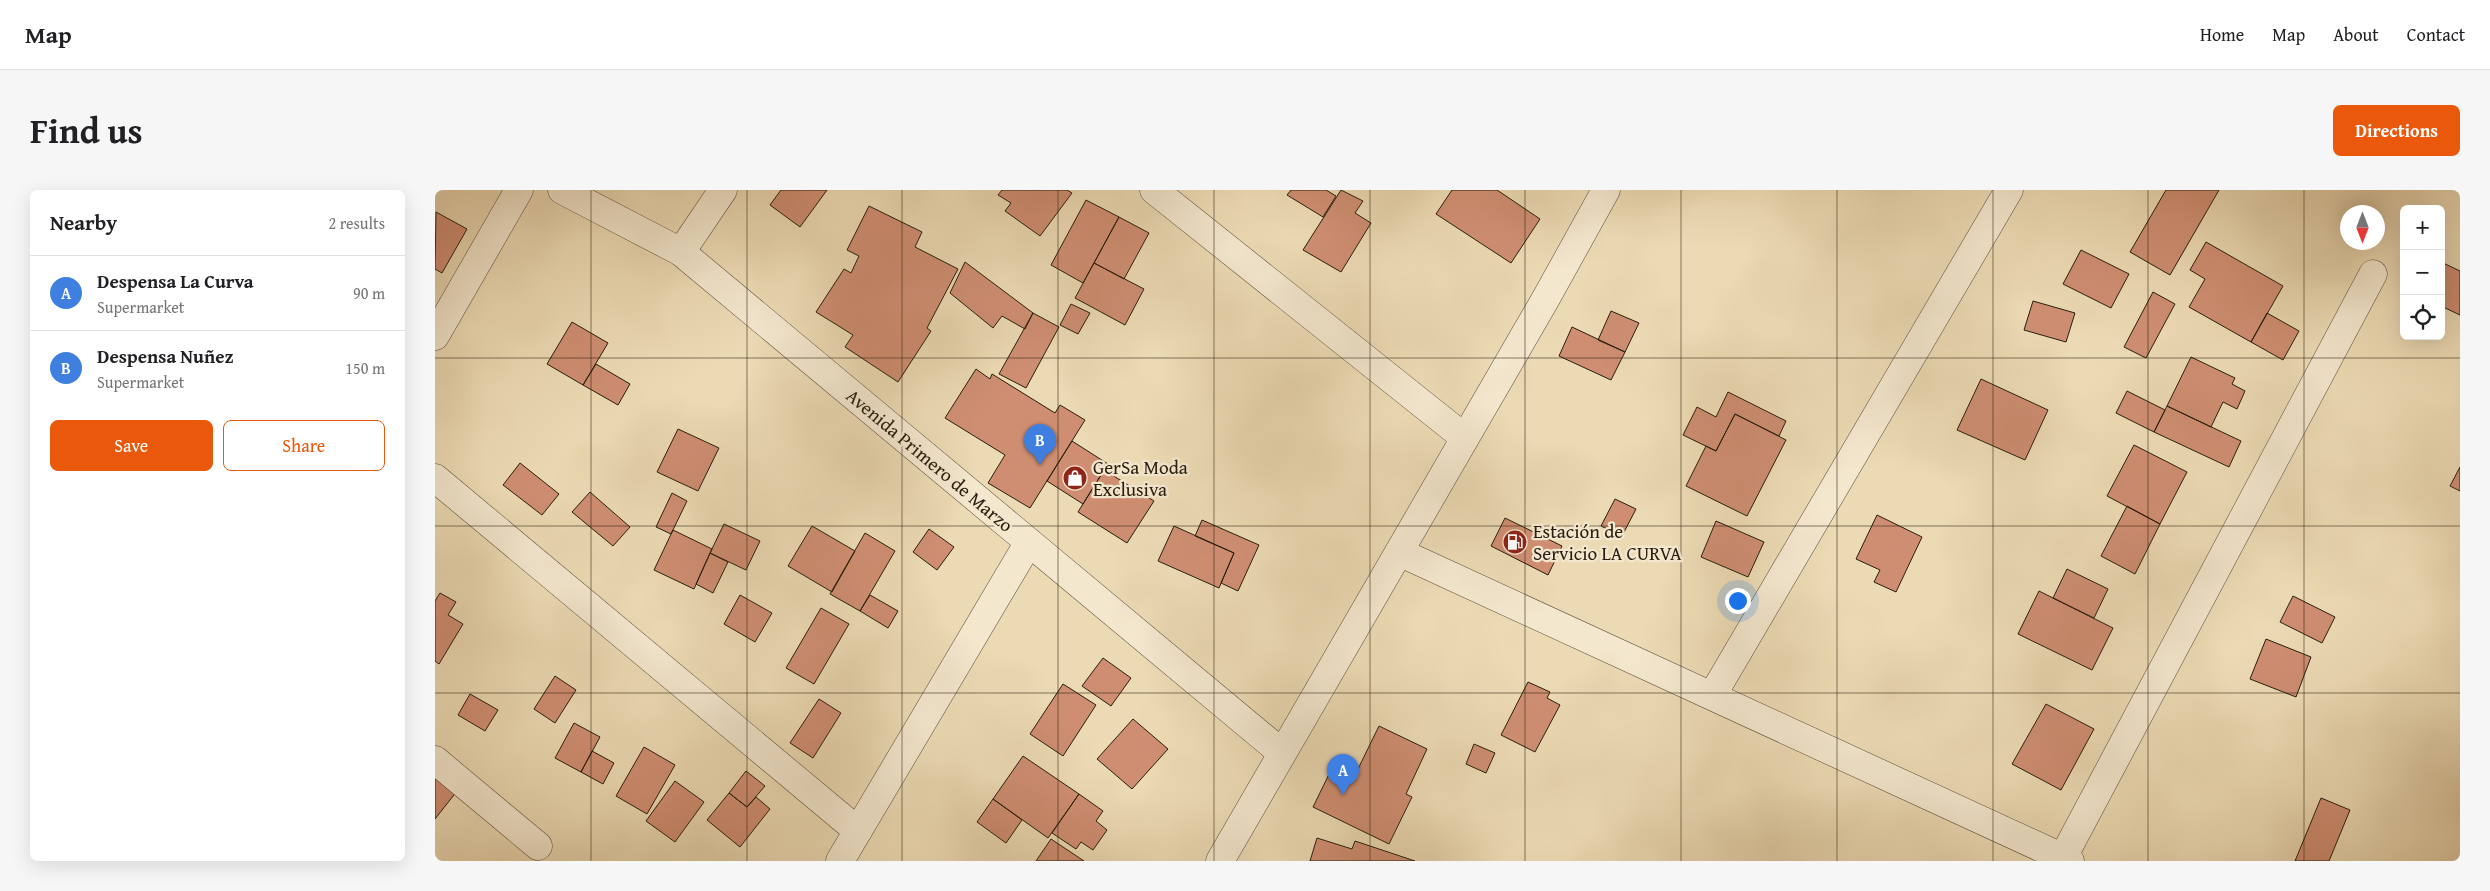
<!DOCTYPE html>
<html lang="en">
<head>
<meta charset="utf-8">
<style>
  :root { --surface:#fff; --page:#f6f6f6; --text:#202124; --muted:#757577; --line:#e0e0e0; --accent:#ea580c }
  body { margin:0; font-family:"Gentium Book Plus",serif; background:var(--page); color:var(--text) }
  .controls { position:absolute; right:15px; top:15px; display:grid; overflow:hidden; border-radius:8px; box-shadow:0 5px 20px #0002 }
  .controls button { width:45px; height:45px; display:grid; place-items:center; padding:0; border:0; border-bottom:1px solid var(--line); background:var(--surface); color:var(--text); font:25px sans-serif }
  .compass { position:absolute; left:1905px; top:15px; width:45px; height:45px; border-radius:50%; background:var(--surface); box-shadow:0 5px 20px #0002; rotate:180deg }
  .you { position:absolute; left:1302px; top:410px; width:18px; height:18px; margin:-12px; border:4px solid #fff; border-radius:50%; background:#1a73e8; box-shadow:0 0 0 8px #1a73e833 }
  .badge { display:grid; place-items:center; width:32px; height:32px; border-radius:50%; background:var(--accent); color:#fff; font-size:16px; font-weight:700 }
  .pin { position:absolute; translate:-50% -41px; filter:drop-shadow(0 1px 2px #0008) }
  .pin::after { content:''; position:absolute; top:26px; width:18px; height:15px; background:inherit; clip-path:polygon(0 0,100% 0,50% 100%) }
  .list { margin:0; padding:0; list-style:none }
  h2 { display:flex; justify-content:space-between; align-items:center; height:65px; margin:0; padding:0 20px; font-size:21px }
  h2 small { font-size:16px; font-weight:400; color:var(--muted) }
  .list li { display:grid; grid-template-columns:32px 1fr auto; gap:15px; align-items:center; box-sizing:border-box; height:75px; padding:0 20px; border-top:1px solid var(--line) }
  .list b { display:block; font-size:19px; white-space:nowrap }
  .list p { margin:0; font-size:16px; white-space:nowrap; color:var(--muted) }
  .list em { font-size:16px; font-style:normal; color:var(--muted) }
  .actions { display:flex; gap:10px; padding:15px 20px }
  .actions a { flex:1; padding:11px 0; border:1px solid var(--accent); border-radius:8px; text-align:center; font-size:18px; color:var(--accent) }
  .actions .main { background:var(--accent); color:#fff }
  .icon { flex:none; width:28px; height:28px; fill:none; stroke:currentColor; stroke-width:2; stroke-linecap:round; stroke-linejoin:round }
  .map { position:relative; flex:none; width:2025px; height:671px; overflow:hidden; border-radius:8px }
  header { display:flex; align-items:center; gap:30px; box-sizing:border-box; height:70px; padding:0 25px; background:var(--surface); border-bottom:1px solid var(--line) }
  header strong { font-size:24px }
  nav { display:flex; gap:28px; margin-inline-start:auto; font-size:18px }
  .intro { display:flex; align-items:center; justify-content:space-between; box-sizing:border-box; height:120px; padding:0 30px }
  h1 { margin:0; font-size:35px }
  .button { padding:12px 22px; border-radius:8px; background:var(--accent); color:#fff; font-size:18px; font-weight:700 }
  main { display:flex; gap:30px; padding:0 30px }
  aside { flex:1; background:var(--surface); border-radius:8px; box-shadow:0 5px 20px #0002 }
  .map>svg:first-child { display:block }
  .building { fill:#cf8e72; stroke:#281d0e }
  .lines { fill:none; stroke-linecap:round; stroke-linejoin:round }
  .minor-casing { stroke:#594c38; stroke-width:29 }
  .minor { stroke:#f3e7ce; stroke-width:28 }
  .grid { fill:none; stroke:#281d0e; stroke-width:1; stroke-opacity:0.55 }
  .labels { text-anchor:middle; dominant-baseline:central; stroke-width:4.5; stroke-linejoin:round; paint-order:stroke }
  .street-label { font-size:19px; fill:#281d0e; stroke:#f3e7ce }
  .poi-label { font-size:19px; fill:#281d0e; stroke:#f3e7ce; text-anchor:start }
</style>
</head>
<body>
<header>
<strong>Map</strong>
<nav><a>Home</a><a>Map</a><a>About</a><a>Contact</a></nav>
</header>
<div class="intro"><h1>Find us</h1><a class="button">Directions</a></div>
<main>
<aside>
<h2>Nearby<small>2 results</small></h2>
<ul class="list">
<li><span class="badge" style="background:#3f7fe0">A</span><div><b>Despensa La Curva</b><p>Supermarket</p></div><em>90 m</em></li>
<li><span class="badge" style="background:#3f7fe0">B</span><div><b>Despensa Nuñez</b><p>Supermarket</p></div><em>150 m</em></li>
</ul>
<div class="actions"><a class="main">Save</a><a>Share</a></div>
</aside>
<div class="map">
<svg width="2025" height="671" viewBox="0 0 2025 671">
  <rect width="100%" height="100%" fill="#ecdab4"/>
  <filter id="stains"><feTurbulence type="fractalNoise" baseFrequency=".004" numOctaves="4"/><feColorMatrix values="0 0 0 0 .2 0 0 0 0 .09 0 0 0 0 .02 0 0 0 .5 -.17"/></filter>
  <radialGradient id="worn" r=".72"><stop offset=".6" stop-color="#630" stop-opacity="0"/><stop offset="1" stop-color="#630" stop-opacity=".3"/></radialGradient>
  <path class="building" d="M 346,0 L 392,0 L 365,37 L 335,15 Z
    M 567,0 L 632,0 L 637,3 L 605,46 L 570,21 L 576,13 L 563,5 Z
    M 856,0 L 891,0 L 901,6 L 888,27 L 852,5 Z
    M 906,0 L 928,11 L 920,23 L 936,33 L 906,82 L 868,60 Z
    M 1017,0 L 1062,0 L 1105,29 L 1076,73 L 1001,24 Z
    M 1731,0 L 1784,0 L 1735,85 L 1695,62 Z
    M 651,10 L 684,27 L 648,93 L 616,75 Z
    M 434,16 L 487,42 L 480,57 L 523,79 L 492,138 L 496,141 L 463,192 L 410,157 L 418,145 L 381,122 L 409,79 L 416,83 L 424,66 L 412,60 Z
    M 1,22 L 32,39 L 7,83 L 0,79 Z
    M 684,27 L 714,43 L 689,89 L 659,73 Z
    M 1771,52 L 1848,96 L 1816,152 L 1754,117 L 1770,89 L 1755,80 Z
    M 1646,60 L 1694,84 L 1676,118 L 1628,94 Z
    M 530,72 L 598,123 L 590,139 L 567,126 L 558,138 L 515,103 Z
    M 2006,72 L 2025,81 L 2025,125 L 2006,116 Z
    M 659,73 L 709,99 L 690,135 L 640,108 Z
    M 1718,102 L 1740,114 L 1711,168 L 1689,157 Z
    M 1598,111 L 1640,123 L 1631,152 L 1589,140 Z
    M 636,114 L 655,123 L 643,144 L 625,135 Z
    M 1176,121 L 1204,133 L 1190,162 L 1163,150 Z
    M 598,123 L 624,137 L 591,198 L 564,184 Z
    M 1832,123 L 1864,141 L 1848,170 L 1816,152 Z
    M 137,132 L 173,153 L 148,195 L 112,174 Z
    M 1137,137 L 1190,162 L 1176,190 L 1124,166 Z
    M 1756,167 L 1800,188 L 1797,194 L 1810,201 L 1802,219 L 1788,212 L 1776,237 L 1732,216 Z
    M 161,174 L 195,194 L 183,215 L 148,195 Z
    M 541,179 L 555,189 L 557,184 L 620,223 L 625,215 L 650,230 L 595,318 L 553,293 L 570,265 L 510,228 Z
    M 1546,189 L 1613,220 L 1590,270 L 1522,240 Z
    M 1692,201 L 1730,220 L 1719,242 L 1681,223 Z
    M 1293,202 L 1351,231 L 1344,246 L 1300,224 L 1281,261 L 1248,245 L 1262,217 L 1281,227 Z
    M 1732,216 L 1806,251 L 1794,277 L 1719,242 Z
    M 1300,224 L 1351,250 L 1312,326 L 1251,296 L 1271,256 L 1281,261 Z
    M 243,239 L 284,258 L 263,301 L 222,282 Z
    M 637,251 L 673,274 L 648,314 L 612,291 Z
    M 1699,255 L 1752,282 L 1725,334 L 1672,306 Z
    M 85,273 L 124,304 L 107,325 L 68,295 Z
    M 2025,277 L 2025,301 L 2015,296 Z
    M 669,280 L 719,311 L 692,353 L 643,322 Z
    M 155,302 L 195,337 L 178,356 L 137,322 Z
    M 237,303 L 252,311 L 236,344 L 221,337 Z
    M 1180,309 L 1201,319 L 1187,346 L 1166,336 Z
    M 1692,316 L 1725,334 L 1700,384 L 1666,366 Z
    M 1442,325 L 1487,347 L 1461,402 L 1439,392 L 1445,380 L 1421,369 Z
    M 1070,328 L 1127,356 L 1113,385 L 1056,356 Z
    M 767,330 L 824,355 L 803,401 L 786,393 L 799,363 L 760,346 Z
    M 1281,331 L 1329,352 L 1313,387 L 1266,367 Z
    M 289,334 L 325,351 L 311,380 L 275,363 Z
    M 377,336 L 420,361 L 397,402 L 353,376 Z
    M 739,336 L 799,363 L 784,398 L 723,371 Z
    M 494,339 L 519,357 L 502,380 L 478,362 Z
    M 238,340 L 277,359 L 259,399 L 219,380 Z
    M 430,343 L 460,361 L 425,421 L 395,404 Z
    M 275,363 L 293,372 L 278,403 L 261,394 Z
    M 1632,379 L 1673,399 L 1659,428 L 1618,408 Z
    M 1604,401 L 1678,438 L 1657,480 L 1583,444 Z
    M 5,403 L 21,412 L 13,425 L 28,434 L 4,474 L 0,471 L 0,411 Z
    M 305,405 L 337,423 L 320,452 L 289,434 Z
    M 435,405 L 463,421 L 453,438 L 425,421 Z
    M 1858,406 L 1900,427 L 1887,453 L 1845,432 Z
    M 386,418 L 414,434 L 379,494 L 351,478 Z
    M 1831,449 L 1876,467 L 1861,507 L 1815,489 Z
    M 668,468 L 696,488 L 676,516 L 647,496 Z
    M 120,486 L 141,500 L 120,533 L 99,519 Z
    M 1093,492 L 1115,502 L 1112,508 L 1125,515 L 1100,562 L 1066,545 Z
    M 628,494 L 661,515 L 628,566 L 595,544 Z
    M 35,504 L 63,520 L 50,541 L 23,525 Z
    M 384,509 L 406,523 L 378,568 L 355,553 Z
    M 1611,514 L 1659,539 L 1626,600 L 1577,574 Z
    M 698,529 L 733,559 L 697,599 L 662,569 Z
    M 139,533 L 165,547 L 146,582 L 120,568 Z
    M 944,536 L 992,559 L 971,604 L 977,607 L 954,654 L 878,617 L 901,570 L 922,581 Z
    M 1039,554 L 1060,563 L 1051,583 L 1031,574 Z
    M 209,557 L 240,575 L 212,624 L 181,606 Z
    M 157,561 L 179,573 L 168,594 L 146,582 Z
    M 588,566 L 644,604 L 613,648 L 558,609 Z
    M 0,576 L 26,596 L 0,629 Z
    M 311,581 L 330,596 L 312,617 L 294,603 Z
    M 240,591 L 269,612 L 240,652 L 211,631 Z
    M 294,603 L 312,617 L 321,607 L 335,619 L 305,657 L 272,630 Z
    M 644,604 L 668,621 L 661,631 L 672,640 L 658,660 L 646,652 L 641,659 L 617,643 Z
    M 1886,608 L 1915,620 L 1894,671 L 1860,671 Z
    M 558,609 L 587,630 L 571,653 L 542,632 Z
    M 882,648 L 917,659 L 920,651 L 980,671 L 875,671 Z
    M 616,649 L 649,671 L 601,671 Z"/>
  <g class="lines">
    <defs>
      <path id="minor" d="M 127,0 L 246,62 L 847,563
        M 719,0 L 1030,248
        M 246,62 L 288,0
        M 0,146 L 84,0
        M 0,288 L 423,641
        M 964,362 L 1635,671
        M 1277,506 L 1574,0
        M 0,570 L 103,656
        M 405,671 L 594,352
        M 785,671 L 1110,110 L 1171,0
        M 1626,671 L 1938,84"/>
    </defs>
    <use href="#minor" class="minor-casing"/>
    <use href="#minor" class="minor"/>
  </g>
  <path class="grid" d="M 156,0 L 156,671M 312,0 L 312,671M 467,0 L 467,671M 623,0 L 623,671M 779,0 L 779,671M 935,0 L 935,671M 1090,0 L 1090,671M 1246,0 L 1246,671M 1402,0 L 1402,671M 1558,0 L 1558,671M 1713,0 L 1713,671M 1869,0 L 1869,671M 0,168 L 2025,168M 0,336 L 2025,336M 0,503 L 2025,503"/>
  <defs>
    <symbol id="shop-disc" viewBox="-11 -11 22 22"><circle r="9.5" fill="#8f2418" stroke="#f3e7ce"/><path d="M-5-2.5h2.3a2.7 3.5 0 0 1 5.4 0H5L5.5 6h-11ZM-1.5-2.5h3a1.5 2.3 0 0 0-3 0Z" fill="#fff"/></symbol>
    <symbol id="fuel-disc" viewBox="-11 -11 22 22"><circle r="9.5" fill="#8f2418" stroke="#f3e7ce"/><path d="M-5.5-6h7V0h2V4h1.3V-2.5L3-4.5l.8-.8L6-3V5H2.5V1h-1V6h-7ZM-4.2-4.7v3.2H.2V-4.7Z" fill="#fff"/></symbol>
  </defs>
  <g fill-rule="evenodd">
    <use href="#shop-disc" x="626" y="274" width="28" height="28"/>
    <use href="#fuel-disc" x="1066" y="338" width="28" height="28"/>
  </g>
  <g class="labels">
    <g class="street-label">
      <text transform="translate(495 270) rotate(40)">Avenida Primero de Marzo</text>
    </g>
    <g class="poi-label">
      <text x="658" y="277">GerSa Moda<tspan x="658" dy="22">Exclusiva</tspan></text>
      <text x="1098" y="341">Estación de<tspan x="1098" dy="22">Servicio LA CURVA</tspan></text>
    </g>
  </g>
  <rect width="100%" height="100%" filter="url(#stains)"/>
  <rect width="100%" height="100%" fill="url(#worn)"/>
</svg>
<div class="controls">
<button>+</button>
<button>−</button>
<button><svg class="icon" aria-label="locate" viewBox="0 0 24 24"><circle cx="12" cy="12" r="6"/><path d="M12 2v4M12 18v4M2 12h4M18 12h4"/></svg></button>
</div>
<svg class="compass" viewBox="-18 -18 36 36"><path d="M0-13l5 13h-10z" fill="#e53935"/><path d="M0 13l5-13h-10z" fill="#757577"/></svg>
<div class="you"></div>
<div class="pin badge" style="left:908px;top:605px;background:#3f7fe0">A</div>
<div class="pin badge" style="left:605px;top:275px;background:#3f7fe0">B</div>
</div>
</main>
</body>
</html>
